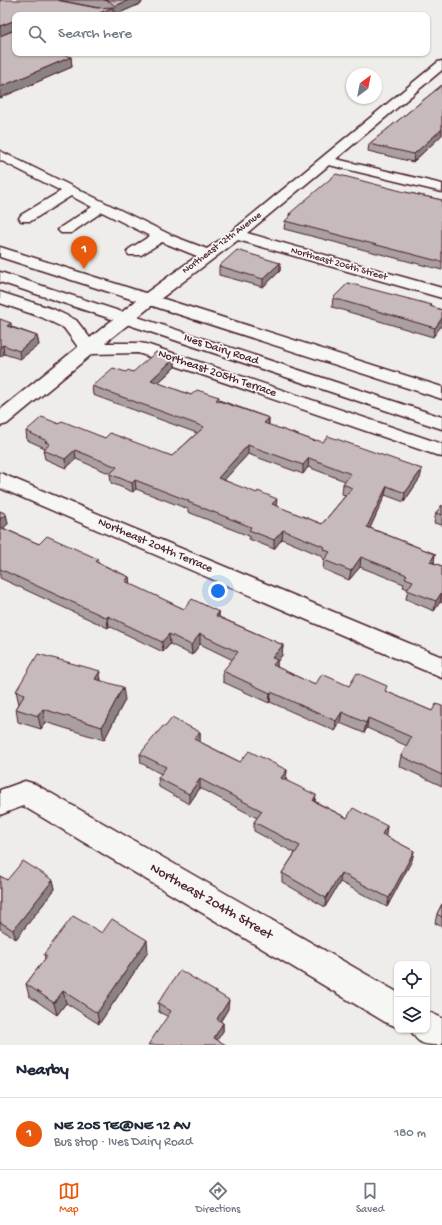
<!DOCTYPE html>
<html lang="en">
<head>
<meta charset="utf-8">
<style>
  :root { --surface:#fff; --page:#f2f2f3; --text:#1f2937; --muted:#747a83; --line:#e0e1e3; --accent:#ea580c }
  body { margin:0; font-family:"Gochi Hand",sans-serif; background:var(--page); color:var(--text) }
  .controls { position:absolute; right:12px; bottom:12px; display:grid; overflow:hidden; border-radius:8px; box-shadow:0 1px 3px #0004 }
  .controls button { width:36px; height:36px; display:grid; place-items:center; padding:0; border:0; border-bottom:1px solid var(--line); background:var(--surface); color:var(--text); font:20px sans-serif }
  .compass { position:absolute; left:346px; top:68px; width:36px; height:36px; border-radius:50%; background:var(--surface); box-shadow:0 1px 3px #0004; rotate:32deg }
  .you { position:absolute; left:218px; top:591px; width:14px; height:14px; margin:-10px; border:3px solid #fff; border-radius:50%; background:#1a73e8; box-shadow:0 0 0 6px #1a73e833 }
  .badge { display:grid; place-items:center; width:26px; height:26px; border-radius:50%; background:var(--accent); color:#fff; font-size:13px; font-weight:700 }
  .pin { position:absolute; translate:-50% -33px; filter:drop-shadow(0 1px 2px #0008) }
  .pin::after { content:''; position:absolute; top:21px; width:14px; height:12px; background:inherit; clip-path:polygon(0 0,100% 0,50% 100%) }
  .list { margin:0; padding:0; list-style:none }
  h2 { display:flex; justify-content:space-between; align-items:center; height:52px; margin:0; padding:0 16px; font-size:17px }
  h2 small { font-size:13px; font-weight:400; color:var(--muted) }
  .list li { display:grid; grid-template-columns:26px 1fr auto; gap:12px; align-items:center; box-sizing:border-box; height:72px; padding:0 16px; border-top:1px solid var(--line) }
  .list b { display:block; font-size:15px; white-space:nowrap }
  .list p { margin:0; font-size:13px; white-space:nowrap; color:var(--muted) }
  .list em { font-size:13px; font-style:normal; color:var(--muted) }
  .icon { flex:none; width:22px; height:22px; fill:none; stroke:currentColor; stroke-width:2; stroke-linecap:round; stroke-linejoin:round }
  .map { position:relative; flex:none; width:442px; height:1045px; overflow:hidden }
  .search { position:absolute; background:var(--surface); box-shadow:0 1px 3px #0004; left:12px; right:12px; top:12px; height:44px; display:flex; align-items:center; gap:10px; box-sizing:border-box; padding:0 14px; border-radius:8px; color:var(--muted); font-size:15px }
  .sheet { height:124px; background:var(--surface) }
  nav { display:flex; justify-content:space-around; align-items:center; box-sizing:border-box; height:56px; border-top:1px solid var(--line); background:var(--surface); font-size:11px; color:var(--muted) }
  nav a { display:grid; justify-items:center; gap:2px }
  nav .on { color:var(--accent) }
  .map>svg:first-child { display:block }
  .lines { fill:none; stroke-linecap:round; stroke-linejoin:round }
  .minor-casing { stroke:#4a1f2b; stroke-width:3 }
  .major-casing { stroke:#4a1f2b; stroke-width:3 }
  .minor { fill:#f6f6f2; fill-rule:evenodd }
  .major { fill:#f6f6f2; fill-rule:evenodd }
  .wall { fill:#aaa0a1; stroke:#4a1f2b; fill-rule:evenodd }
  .shaded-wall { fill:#8b8283; stroke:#4a1f2b }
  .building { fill:#c6babb; stroke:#4a1f2b; fill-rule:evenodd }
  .labels { text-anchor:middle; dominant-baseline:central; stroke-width:3.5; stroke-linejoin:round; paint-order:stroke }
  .far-street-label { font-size:10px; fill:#4a1f2b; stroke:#f6f6f2 }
  .street-label { font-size:12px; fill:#4a1f2b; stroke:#f6f6f2 }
  .near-street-label { font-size:14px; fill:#4a1f2b; stroke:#f6f6f2 }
</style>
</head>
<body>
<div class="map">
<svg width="442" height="1045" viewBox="0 0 442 1045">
  <rect width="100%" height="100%" fill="#efedea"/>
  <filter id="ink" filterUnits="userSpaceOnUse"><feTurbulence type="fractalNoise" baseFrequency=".025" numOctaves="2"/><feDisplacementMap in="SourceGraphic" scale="8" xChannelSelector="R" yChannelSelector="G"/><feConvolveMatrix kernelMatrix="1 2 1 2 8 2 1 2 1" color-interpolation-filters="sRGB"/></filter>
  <g filter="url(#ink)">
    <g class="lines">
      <defs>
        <path id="minor" d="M 442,61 L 442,70 L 336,159 L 442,184 L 442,192 L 329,165 L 247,233 L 442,288 L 442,298 L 238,240 L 155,303 L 105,343 L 140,343 L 146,344 L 442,444 L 442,457 L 138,353 L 92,354 L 7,424 L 0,426 L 0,410 L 78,347 L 64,328 L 41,317 L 0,303 L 0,292 L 53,309 L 76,320 L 90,338 L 143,295 L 197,256 L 162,242 L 141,255 L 129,255 L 127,252 L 129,249 L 150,236 L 102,212 L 71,233 L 61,233 L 58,230 L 61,227 L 92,207 L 71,196 L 31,221 L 21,221 L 19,218 L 21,215 L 61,191 L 0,160 L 0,151 L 173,236 L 207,249 L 231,232 L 438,62 Z
          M 0,473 L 442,657 L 442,678 L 0,488 Z
          M 25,781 L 35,784 L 397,992 L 397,1027 L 385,1022 L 23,806 L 0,815 L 0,790 Z
          M 427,1011 L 442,1018 L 442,1045 C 425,1045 418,1045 411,1030 L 427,1030 Z"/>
        <path id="major" d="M 0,247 L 442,387 L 442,399 L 0,257 Z
          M 0,272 L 442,417 L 442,429 L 0,282 Z"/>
      </defs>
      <use href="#minor" class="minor-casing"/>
      <use href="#major" class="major-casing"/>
      <use href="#minor" class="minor"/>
      <use href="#major" class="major"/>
    </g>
    <path class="wall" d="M 0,0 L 97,8 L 99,8 L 58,0 L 141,0 L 142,3 L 115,15 L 113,13 L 113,15 L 15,15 L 15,53 L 71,57 L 72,67 L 0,98 L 15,30 L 0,36 Z
      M 442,85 L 442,135 L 413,162 L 368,151 L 369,144 Z
      M 405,192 L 442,200 L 442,270 L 284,229 L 285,221 L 289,217 L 289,214 Z
      M 280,263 L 280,271 L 263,287 L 219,275 L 219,266 Z
      M 333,298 L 432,307 L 442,310 L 433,337 L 332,307 Z
      M 0,319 L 12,327 L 37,336 L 39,345 L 20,359 L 4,354 L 0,357 Z
      M 175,358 L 175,367 L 158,383 L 191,395 L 219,397 L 219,400 L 269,418 L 269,425 L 315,441 L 422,469 L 420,478 L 404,502 L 385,495 L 370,528 L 435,554 L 434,563 L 442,566 L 442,603 L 440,602 L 434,611 L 406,599 L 408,589 L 403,587 L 404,584 L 360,567 L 349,580 L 323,569 L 324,559 L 322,558 L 322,556 L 282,539 L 274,549 L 249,539 L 249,536 L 188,512 L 188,509 L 136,489 L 133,492 L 111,483 L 110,474 L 111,474 L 76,459 L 66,468 L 45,459 L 43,450 L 45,448 L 27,440 L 26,431 L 59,424 L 105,438 L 172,456 L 197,433 L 93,395 L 92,386 L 126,372 L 133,372 ZM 248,454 L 303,474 L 308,467 L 345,481 L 343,484 L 342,494 L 346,495 L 322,524 L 276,506 L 224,480 Z
      M 442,505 L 442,525 L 434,523 L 436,513 Z
      M 0,511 L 6,514 L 8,524 L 3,528 L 39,544 L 99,563 L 129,577 L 130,584 L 184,609 L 219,612 L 219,617 L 283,645 L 282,655 L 277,662 L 277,667 L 315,685 L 349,686 L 387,692 L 432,711 L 442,706 L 442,786 L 399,766 L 401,756 L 407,746 L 367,728 L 364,733 L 340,723 L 335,731 L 270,702 L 269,703 L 223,682 L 223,671 L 233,660 L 200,644 L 192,655 L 170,644 L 163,652 L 109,626 L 108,628 L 0,578 Z
      M 100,671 L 101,681 L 125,700 L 104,740 L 45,722 L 41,729 L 18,722 L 16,709 L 19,704 L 16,691 Z
      M 165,727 L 200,732 L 200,742 L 240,762 L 287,770 L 286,780 L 316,802 L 347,818 L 387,826 L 385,836 L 414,851 L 412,860 L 387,907 L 340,882 L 325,907 L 282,882 L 282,873 L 295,853 L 254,831 L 254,822 L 257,818 L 200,788 L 189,804 L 159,787 L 158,778 L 161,774 L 141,763 L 140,754 Z
      M 0,876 L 7,880 L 53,880 L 55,889 L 16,939 L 0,929 Z
      M 442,904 L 442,927 L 435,923 L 437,914 Z
      M 102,933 L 148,952 L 99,1024 L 66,1003 L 57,1015 L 29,996 L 26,984 L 45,959 L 44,954 Z
      M 158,1003 L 228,1009 L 220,1022 L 223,1023 L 223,1031 L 217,1040 L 167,1016 L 159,1012 Z"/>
    <path class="shaded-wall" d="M 129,0 L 141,0 L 142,3 L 115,15 L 115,6 Z
      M 113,7 L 113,15 L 95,15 Z
      M 13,21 L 14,30 L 0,36 L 0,26 Z
      M 71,57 L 72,67 L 0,98 L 0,87 Z
      M 442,129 L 442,135 L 413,162 L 414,154 Z
      M 280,263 L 280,271 L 263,287 L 263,279 Z
      M 442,318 L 442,325 L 433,337 L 435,328 Z
      M 11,323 L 12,332 L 7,326 Z
      M 37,336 L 39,345 L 20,359 L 19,351 Z
      M 3,345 L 4,354 L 0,357 L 0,347 Z
      M 175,358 L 175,367 L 151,389 L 151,380 Z
      M 269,418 L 268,427 L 264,423 Z
      M 248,445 L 248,454 L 218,487 L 218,478 Z
      M 75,450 L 76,459 L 66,468 L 65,459 Z
      M 309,458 L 308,467 L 303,474 L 303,465 Z
      M 422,469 L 420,478 L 404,502 L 405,493 Z
      M 135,480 L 136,489 L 133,492 L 132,483 Z
      M 387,486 L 385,495 L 366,537 L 367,527 Z
      M 277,499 L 276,508 L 272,504 Z
      M 6,514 L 8,524 L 0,531 L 0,519 Z
      M 283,530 L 282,539 L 274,549 L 274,540 Z
      M 435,554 L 434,563 L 430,562 Z
      M 361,557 L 360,567 L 349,580 L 351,571 Z
      M 129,577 L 130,587 L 125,581 Z
      M 442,592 L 440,602 L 434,611 L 436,601 Z
      M 219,612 L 219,622 L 216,616 Z
      M 108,616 L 109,626 L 108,628 L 107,618 Z
      M 169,634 L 170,644 L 163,652 L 162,642 Z
      M 200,634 L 200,644 L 192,655 L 191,645 Z
      M 283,645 L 282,655 L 277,662 L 277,670 L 272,675 L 272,658 Z
      M 100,671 L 101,684 L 95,679 Z
      M 123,687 L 125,700 L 104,740 L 102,727 Z
      M 271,692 L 270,702 L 269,703 L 270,693 Z
      M 43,709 L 45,722 L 41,729 L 38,716 Z
      M 342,712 L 340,723 L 335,731 L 336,721 Z
      M 368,718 L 367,728 L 364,733 L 366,723 Z
      M 200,732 L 200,741 L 194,749 L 194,739 Z
      M 287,770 L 286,779 L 281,787 L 281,778 Z
      M 200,779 L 200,788 L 189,804 L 189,794 Z
      M 316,795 L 315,804 L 313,801 Z
      M 387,826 L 386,835 L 381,844 L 382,834 Z
      M 414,851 L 412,860 L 387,907 L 389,898 Z
      M 341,873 L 340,882 L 325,907 L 326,898 Z
      M 53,880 L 55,889 L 16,939 L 13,930 Z
      M 147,940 L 148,952 L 99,1024 L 97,1013 Z
      M 63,991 L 66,1003 L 57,1015 L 54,1003 Z
      M 229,1000 L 228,1009 L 217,1027 L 217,1019 Z
      M 223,1023 L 223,1031 L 214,1045 L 214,1038 Z"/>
    <path class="building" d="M 0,0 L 56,0 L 97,8 L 113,7 L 95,15 L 15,15 L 15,22 L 13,21 L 0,26 Z
      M 104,0 L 129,0 L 115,6 L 109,1 Z
      M 15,30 L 15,53 L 56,53 L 71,57 L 0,87 L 0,36 Z
      M 442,85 L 442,129 L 414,154 L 369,144 Z
      M 336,174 L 405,192 L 442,200 L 442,262 L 285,221 L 292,214 L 289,214 Z
      M 237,250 L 280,263 L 263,279 L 219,266 Z
      M 348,283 L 432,305 L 430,306 L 442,310 L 442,318 L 435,328 L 333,298 Z
      M 0,319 L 11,323 L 7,326 L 37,336 L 19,351 L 3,345 L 0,347 Z
      M 156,352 L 175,358 L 151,380 L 191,395 L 197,390 L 219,397 L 216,400 L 269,418 L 264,423 L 315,441 L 316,440 L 323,442 L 328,436 L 422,469 L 405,493 L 387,486 L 367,527 L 435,554 L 430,562 L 442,566 L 442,592 L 436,601 L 407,590 L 413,581 L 405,578 L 407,575 L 361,557 L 351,571 L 324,560 L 330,552 L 323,549 L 325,547 L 283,530 L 274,540 L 249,530 L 251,527 L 188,502 L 189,501 L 135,480 L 132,483 L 110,474 L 117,467 L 75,450 L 65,459 L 43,450 L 50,444 L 45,442 L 47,441 L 26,431 L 42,417 L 59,424 L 62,421 L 105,438 L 110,433 L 172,456 L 204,427 L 92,386 L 113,368 L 126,372 L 128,370 L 133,372 ZM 248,445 L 303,465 L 309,458 L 351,474 L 343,484 L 352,488 L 322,524 L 272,504 L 277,499 L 258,491 L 257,493 L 218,478 Z
      M 442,505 L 442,515 L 436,513 Z
      M 0,511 L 6,514 L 0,519 Z
      M 0,527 L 39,544 L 47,536 L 98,559 L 96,562 L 129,577 L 125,581 L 184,609 L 192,599 L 219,612 L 216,616 L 283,645 L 272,658 L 277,660 L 273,665 L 315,685 L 322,674 L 349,686 L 357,673 L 387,686 L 385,691 L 432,711 L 436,704 L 442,706 L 442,775 L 401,756 L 411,737 L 368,718 L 366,723 L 342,712 L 336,721 L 271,692 L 270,693 L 223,671 L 238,652 L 200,634 L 191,645 L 169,634 L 162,642 L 108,616 L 107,618 L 0,569 Z
      M 38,654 L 100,671 L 95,679 L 123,687 L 102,727 L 43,709 L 38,716 L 16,709 L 25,694 L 16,691 Z
      M 172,718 L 200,732 L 194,739 L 240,762 L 249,751 L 287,770 L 281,778 L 316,795 L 313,801 L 347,818 L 353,808 L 387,826 L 382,834 L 414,851 L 389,898 L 341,873 L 326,898 L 282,873 L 300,846 L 254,822 L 262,811 L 200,779 L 189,794 L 158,778 L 166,767 L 140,754 L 163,726 L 165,727 Z
      M 23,861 L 53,880 L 13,930 L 0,922 L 0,876 L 7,880 Z
      M 442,904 L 442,917 L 437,914 Z
      M 73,916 L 102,933 L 112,919 L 147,940 L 97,1013 L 63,991 L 54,1003 L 26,984 L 47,956 L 44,954 Z
      M 180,970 L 229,1000 L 217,1019 L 223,1023 L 214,1038 L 226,1045 L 148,1045 L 171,1011 L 158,1003 Z"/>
  </g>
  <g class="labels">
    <g class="far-street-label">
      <text transform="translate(222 243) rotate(-37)">Northeast 12th Avenue</text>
      <text transform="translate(339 264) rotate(16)">Northeast 206th Street</text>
    </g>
    <g class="street-label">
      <text transform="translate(221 350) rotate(18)">Ives Dairy Road</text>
      <text transform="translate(217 374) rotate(19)">Northeast 205th Terrace</text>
      <text transform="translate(155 546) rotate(23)">Northeast 204th Terrace</text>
    </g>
    <g class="near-street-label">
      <text transform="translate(211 902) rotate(30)">Northeast 204th Street</text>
    </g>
  </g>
</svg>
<div class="controls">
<button><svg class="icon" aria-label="locate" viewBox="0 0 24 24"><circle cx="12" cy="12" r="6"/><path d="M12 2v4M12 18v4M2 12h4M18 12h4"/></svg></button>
<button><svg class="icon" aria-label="layers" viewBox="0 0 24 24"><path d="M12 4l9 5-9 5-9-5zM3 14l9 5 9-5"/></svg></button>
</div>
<svg class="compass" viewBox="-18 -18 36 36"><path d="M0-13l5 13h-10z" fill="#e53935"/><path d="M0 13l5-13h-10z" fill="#747a83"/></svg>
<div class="you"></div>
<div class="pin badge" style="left:84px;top:269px">1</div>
<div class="search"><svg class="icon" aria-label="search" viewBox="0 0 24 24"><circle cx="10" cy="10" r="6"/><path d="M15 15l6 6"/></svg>Search here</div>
</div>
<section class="sheet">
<h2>Nearby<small></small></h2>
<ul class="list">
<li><span class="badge">1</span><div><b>NE 205 TE@NE 12 AV</b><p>Bus stop · Ives Dairy Road</p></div><em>180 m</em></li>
</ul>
</section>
<nav>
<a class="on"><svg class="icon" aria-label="map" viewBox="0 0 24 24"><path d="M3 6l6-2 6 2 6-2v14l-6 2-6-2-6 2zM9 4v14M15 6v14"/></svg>Map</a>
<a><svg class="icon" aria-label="directions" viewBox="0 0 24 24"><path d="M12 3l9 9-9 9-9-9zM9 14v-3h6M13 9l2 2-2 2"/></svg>Directions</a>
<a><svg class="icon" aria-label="saved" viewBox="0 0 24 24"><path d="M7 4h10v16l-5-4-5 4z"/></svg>Saved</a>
</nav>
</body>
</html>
